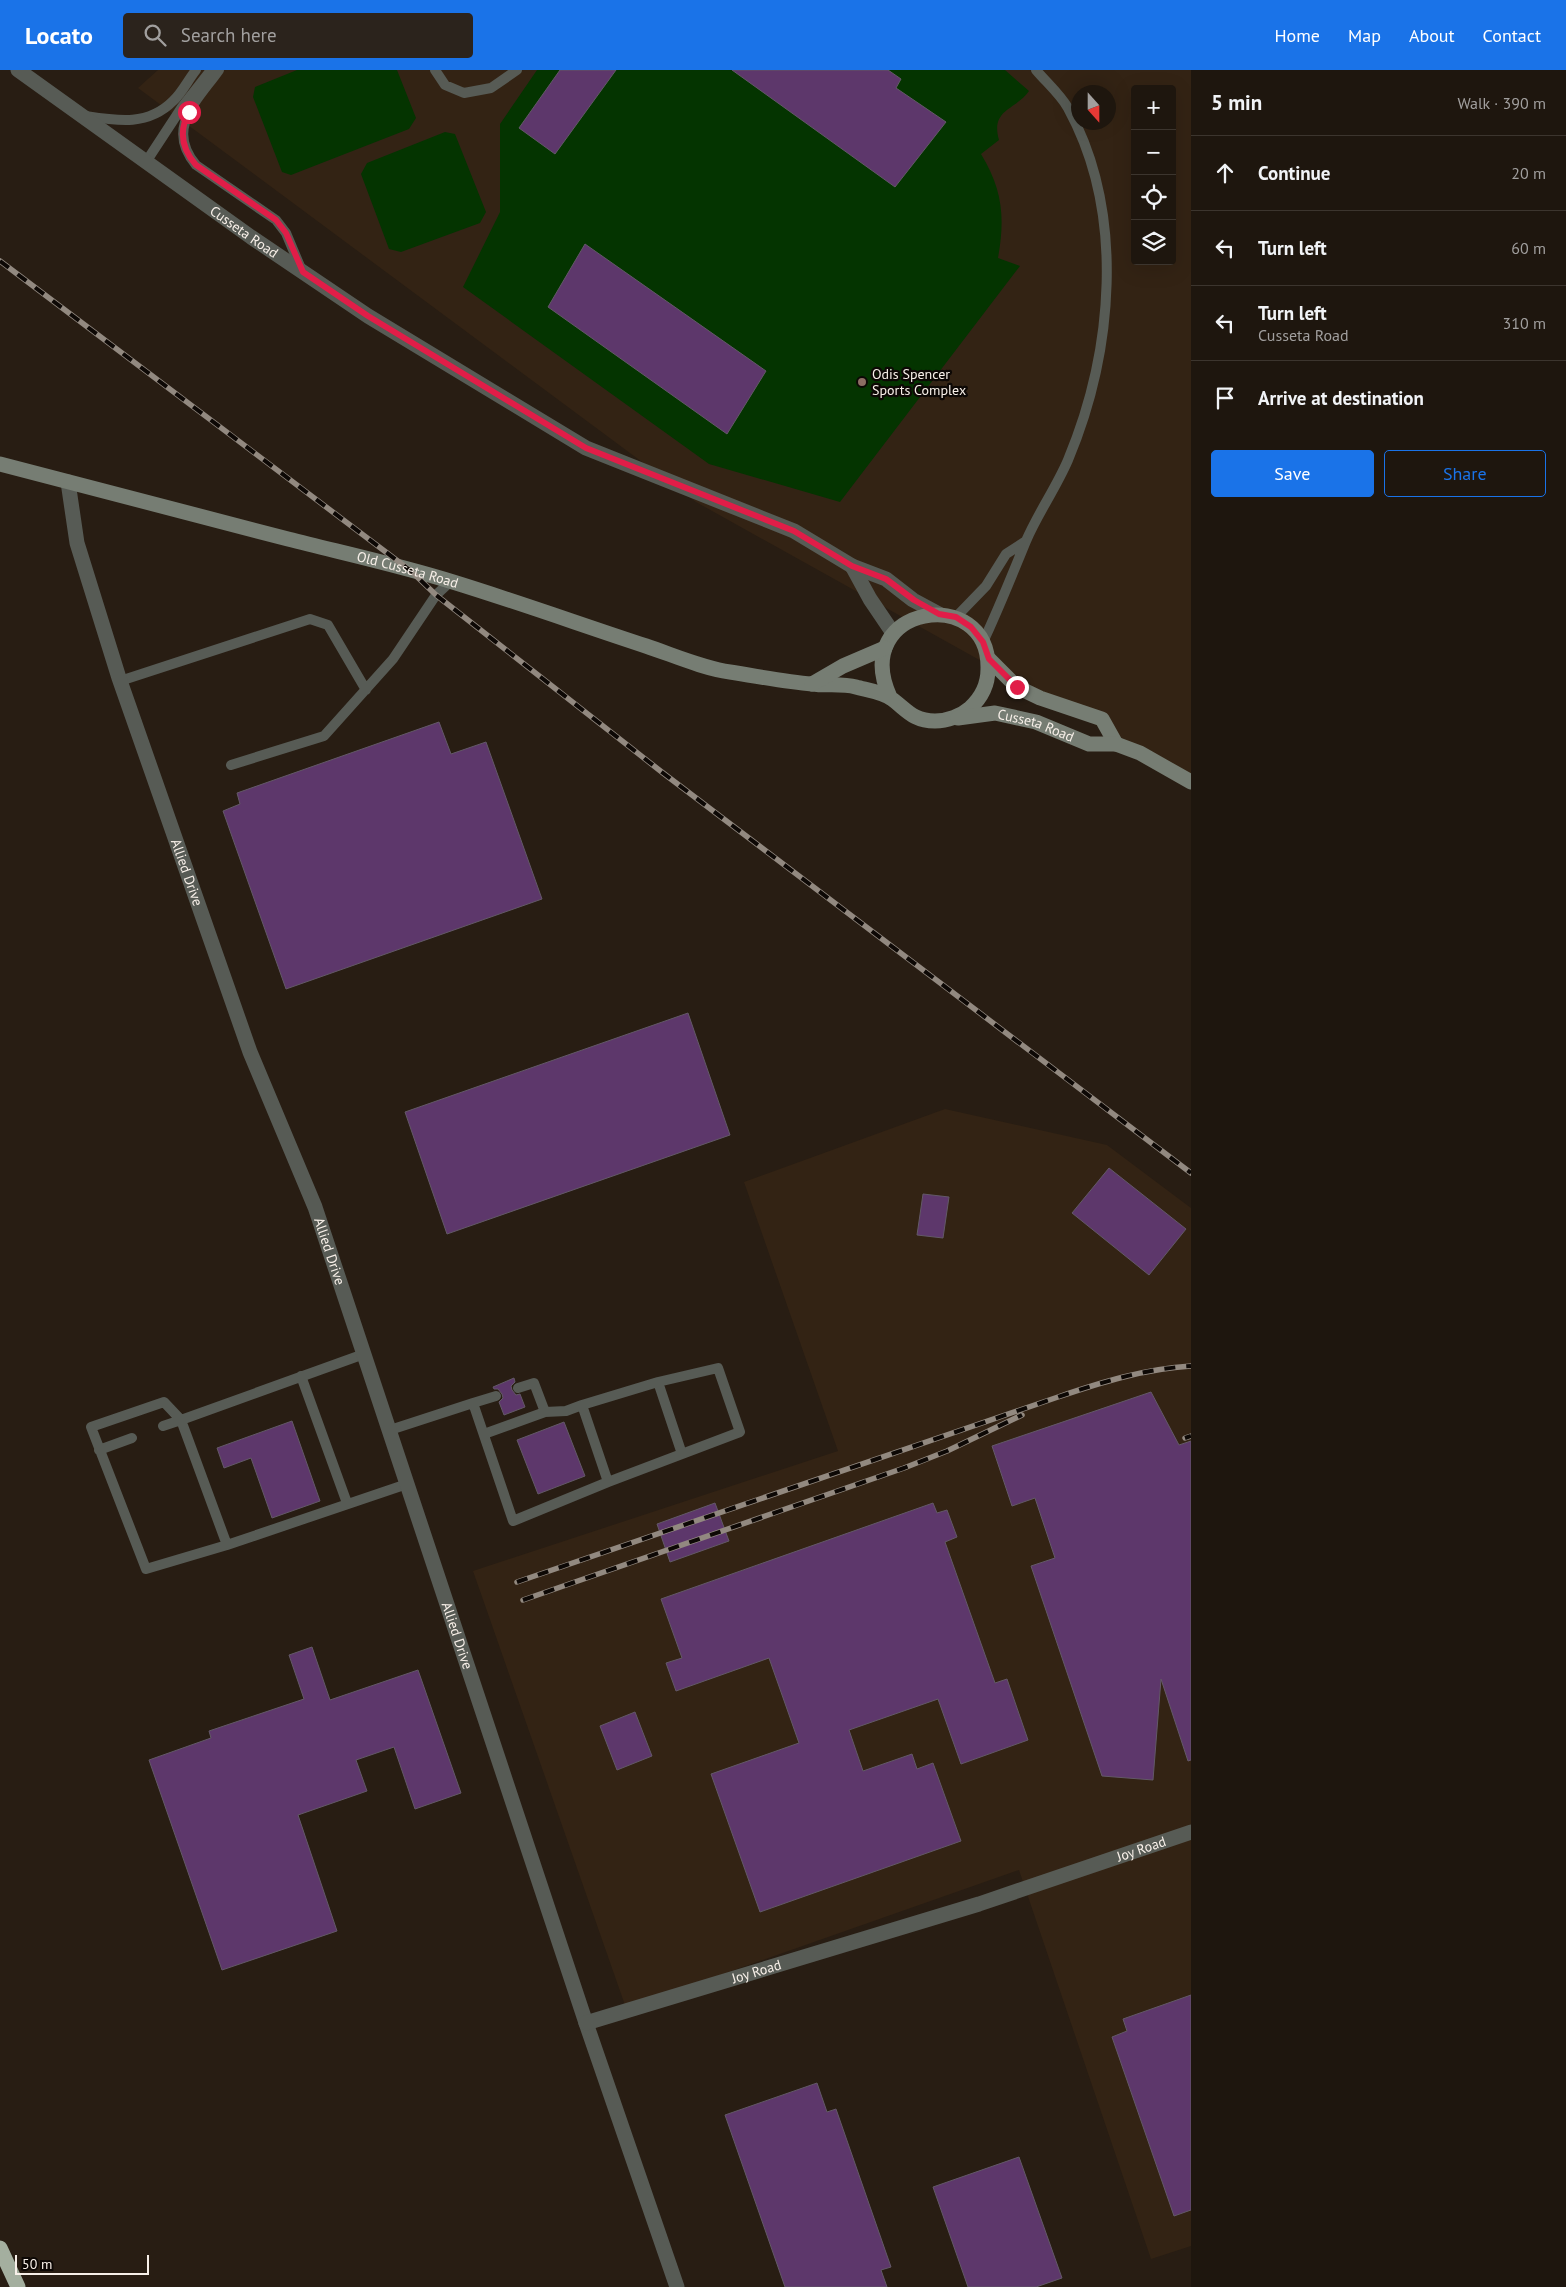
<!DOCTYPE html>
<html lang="en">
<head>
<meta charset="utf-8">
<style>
  :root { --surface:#1e160e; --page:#2b231c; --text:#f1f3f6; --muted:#a19f9e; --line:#3c352e; --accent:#1a73e8 }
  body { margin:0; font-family:"PT Sans",sans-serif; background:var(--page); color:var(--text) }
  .controls { position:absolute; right:15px; top:15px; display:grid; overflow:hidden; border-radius:5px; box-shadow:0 5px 20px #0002 }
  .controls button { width:45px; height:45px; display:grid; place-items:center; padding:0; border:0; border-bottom:1px solid var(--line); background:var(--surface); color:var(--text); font:25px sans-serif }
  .compass { position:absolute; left:1071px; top:15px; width:45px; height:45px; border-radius:50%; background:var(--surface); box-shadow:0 5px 20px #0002; rotate:159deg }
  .scale { position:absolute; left:15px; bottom:12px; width:134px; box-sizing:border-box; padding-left:5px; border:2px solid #f8f0e9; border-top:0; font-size:14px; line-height:18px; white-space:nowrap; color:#f8f0e9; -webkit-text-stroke:4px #0d0805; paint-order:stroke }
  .stop { position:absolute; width:15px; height:15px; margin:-11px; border:4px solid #e11d48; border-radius:50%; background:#fff }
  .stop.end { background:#e11d48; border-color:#fff; box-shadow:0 1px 5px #0008 }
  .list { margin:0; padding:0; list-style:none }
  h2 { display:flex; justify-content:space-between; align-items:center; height:65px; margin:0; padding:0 20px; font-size:21px }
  h2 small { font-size:16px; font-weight:400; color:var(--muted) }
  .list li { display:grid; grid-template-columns:32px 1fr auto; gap:15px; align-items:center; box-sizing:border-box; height:75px; padding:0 20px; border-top:1px solid var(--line) }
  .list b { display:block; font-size:19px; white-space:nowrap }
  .list p { margin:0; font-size:16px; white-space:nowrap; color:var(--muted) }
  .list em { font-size:16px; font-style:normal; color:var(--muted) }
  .actions { display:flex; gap:10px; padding:15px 20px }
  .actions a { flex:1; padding:11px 0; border:1px solid var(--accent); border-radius:5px; text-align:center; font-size:18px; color:var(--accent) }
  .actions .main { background:var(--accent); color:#fff }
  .icon { flex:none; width:28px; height:28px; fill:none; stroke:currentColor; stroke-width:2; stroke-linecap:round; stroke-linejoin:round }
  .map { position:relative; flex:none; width:1191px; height:2217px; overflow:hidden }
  header { display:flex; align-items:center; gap:30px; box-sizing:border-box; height:70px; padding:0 25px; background:var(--accent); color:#fff }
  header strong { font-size:24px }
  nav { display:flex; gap:28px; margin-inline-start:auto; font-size:18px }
  .search { width:350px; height:45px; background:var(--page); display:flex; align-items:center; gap:12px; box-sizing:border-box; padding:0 18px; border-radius:5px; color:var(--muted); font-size:19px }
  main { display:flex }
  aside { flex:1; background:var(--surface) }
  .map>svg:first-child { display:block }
  .built { fill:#332314; fill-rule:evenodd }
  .green { fill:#043400 }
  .building { fill:#5d376b; stroke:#635967 }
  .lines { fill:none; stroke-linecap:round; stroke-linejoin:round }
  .lane { stroke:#575b55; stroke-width:10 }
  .street { stroke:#575b55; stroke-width:15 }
  .secondary { stroke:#767d73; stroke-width:15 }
  .highway { stroke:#a4af9f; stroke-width:15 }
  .rail-casing { stroke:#928980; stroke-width:5.5 }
  .rail { stroke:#0d0805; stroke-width:4; stroke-dasharray:11; stroke-linecap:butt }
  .route { stroke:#e11d48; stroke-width:6 }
  .education-dot { fill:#8d6e63; stroke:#0d0805; stroke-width:2 }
  .labels { text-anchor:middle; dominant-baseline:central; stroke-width:4.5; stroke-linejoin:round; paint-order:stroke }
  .street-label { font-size:14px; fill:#f8f0e9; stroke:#0d0805 }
  .poi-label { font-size:14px; fill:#f8f0e9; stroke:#0d0805; text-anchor:start }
</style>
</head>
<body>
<header>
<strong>Locato</strong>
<div class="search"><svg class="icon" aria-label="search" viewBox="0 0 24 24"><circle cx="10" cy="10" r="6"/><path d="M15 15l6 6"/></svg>Search here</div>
<nav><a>Home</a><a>Map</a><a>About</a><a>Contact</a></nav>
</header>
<main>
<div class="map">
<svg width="1191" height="2217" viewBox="0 0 1191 2217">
  <rect width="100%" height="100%" fill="#281d13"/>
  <path class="built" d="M 158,0 L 1191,0 L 1191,708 L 696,432 L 138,18 ZM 1135,19 L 1172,19 L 1172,191 L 1135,191 ZM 1078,22 L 1108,22 L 1108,52 L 1078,52 Z
    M 945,1039 L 1107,1075 L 1191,1138 L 1191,2176 L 1151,2189 L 1019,1800 L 626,1938 L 473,1501 L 838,1381 L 744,1112 Z"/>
  <path class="green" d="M 297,0 L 397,0 L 416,48 L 409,59 L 291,105 L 282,102 L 253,27 L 255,17 Z
    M 537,0 L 1005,0 L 1029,21 C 1016,40 990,39 999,70 L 981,84 C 1003,120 1005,148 998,188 L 1020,196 L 840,432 L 709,394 L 463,217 L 500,142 L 500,54 Z
    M 445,62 L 455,64 L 486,142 L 480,153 L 401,182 L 389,179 L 361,104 L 367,93 Z"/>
  <path class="building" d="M 560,0 L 616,0 L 555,84 L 519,58 Z
    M 732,0 L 888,0 L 901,9 L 896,18 L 946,52 L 895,117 Z
    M 585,174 L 766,301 L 727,364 L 548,237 Z
    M 439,652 L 451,684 L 486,672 L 542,829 L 286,919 L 223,741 L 240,734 L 237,723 Z
    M 688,943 L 730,1065 L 447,1164 L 405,1042 Z
    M 1109,1098 L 1186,1159 L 1149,1205 L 1072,1143 Z
    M 923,1124 L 949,1127 L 943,1168 L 917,1165 Z
    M 514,1308 L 515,1312 L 511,1316 L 512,1320 L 516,1325 L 520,1324 L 525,1337 L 504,1345 L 499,1332 L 503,1328 L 502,1324 L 498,1319 L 494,1319 L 493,1317 Z
    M 1151,1322 L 1179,1375 L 1191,1371 L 1191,1690 L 1188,1691 L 1161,1609 L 1153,1710 L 1102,1706 L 1031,1496 L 1055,1488 L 1035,1428 L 1012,1436 L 992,1376 Z
    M 292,1351 L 320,1431 L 272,1448 L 251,1388 L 224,1398 L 217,1378 Z
    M 564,1352 L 585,1406 L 538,1424 L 517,1370 Z
    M 715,1433 L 729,1471 L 670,1492 L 657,1454 Z
    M 933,1433 L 937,1443 L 947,1440 L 957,1467 L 945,1472 L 995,1613 L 1007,1609 L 1028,1670 L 961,1694 L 938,1629 L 849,1660 L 863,1701 L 912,1684 L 917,1699 L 933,1693 L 961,1771 L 760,1842 L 711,1704 L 799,1673 L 769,1588 L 676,1621 L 666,1593 L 682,1588 L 661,1529 Z
    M 312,1577 L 330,1630 L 418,1600 L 461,1723 L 415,1739 L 394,1677 L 356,1690 L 367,1721 L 298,1745 L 337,1861 L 222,1900 L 149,1690 L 211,1668 L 209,1661 L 304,1629 L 289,1585 Z
    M 635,1642 L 652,1686 L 617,1700 L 600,1656 Z
    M 1191,1925 L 1191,2140 L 1174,2146 L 1112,1967 L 1127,1961 L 1123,1949 Z
    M 817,2013 L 827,2042 L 836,2039 L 891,2197 L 881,2200 L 887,2217 L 785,2217 L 725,2045 Z
    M 1019,2087 L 1062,2208 L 1036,2217 L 968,2217 L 933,2117 Z"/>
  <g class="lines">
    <path class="lane" d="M 219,0 C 197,31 165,58 196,95 L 276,150 L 286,163 L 302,201
      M 435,0 L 445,15 L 464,23 L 491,18 L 517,0
      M 86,46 C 118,51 148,56 173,31 C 182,23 188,10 196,0
      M 146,92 L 182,37 L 211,0
      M 956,547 L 986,516 L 1006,484 L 1026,471
      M 983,572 C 999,538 1012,505 1026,471 C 1038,443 1056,418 1068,390 C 1113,282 1126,144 1068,38 C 1060,24 1046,12 1036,0
      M 120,611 L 310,549 L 328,555 L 366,620
      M 231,695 L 324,666 L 393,589 L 436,525 L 451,511
      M 364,1284 L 181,1350 L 227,1475 L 407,1414
      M 301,1306 L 347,1433
      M 658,1312 L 682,1384
      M 473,1333 L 496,1326
      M 545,1342 L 566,1341 L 582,1335
      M 163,1356 L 181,1350 L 164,1332 L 91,1357 L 146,1499 L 227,1475
      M 390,1360 L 473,1333 L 513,1451 L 608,1412 L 740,1362 L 718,1298 L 658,1312 L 582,1335 L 608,1412
      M 484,1364 L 545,1342 L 534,1313 L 518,1318
      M 99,1380 L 132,1368"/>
    <g class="street">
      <path id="s1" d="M 18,0 L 251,167 L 368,246 L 586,378 L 794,461 L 852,496 L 886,509 L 913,530 L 939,544"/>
      <path id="s2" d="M 68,412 L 77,473 L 119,608 L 250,982 L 315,1137 L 586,1953 L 677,2217"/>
      <path d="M 852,496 L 870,529 L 893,563"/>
      <path id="s3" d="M 586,1953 L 979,1834 L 1191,1762"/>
    </g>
    <g class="secondary">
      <path id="s4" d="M 0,394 C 96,419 192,444 288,469 C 343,483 399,495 453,512 C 518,532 582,555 646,576 C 673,585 702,598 730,602 C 757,606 785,612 812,614 C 826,616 842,613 856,617 C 867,620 883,622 892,629 C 907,640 913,651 935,651 C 947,651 961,646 970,638 C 981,628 988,614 988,599 C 990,513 848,535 890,627"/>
      <path d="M 989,589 L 1017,617 L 1040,628 L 1102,649 L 1116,674"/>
      <path d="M 812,614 L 843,596 L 885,578"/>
      <path id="s5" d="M 958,648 L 995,643 L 1036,652 L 1089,674 L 1116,674 L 1140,683 L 1191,712"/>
    </g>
    <path class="highway" d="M 0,2178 L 18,2217"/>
    <defs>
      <path id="rail" d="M 0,191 L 411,501 L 436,525 L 663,703 L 1191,1103
        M 1185,1368 L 1191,1366
        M 517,1512 L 1058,1327 C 1102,1312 1144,1299 1191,1296
        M 523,1530 L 904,1398 L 947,1381 L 1022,1345"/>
    </defs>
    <use href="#rail" class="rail-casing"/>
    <use href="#rail" class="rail"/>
  </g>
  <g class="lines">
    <path class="route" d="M 189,42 C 178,62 182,79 196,95 L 276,150 L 286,163 L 303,202 L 368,246 L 586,378 L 794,461 L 852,496 L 886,509 L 914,530 L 939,544 L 956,547 L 971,557 L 983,572 L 989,589 L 1017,617"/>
  </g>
  <circle class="education-dot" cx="862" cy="312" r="5"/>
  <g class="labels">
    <g class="street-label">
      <text stroke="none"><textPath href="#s1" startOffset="278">Cusseta Road</textPath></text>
      <text stroke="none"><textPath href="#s4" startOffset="421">Old Cusseta Road</textPath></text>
      <text stroke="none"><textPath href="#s5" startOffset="80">Cusseta Road</textPath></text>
      <text stroke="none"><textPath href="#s2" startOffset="409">Allied Drive</textPath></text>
      <text stroke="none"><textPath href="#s2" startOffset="814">Allied Drive</textPath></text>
      <text stroke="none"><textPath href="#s2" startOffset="1219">Allied Drive</textPath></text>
      <text stroke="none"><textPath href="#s3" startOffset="582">Joy Road</textPath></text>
      <text stroke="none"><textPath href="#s3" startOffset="178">Joy Road</textPath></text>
    </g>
    <g class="poi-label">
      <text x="872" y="304">Odis Spencer<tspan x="872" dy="16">Sports Complex</tspan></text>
    </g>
  </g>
</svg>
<div class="controls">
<button>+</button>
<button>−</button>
<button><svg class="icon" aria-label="locate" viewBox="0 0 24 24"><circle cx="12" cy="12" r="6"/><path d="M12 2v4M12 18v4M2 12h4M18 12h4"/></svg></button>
<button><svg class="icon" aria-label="layers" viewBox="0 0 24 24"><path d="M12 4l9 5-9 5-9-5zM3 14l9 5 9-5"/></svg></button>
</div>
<svg class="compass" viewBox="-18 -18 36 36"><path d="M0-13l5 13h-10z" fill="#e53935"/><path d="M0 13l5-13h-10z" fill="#a19f9e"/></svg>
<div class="scale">50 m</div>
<div class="stop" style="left:189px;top:42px"></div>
<div class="stop end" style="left:1017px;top:617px"></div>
</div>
<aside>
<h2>5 min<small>Walk · 390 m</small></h2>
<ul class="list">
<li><svg class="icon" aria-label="ahead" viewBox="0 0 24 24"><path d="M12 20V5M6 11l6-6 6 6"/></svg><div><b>Continue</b></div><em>20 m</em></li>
<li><svg class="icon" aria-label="left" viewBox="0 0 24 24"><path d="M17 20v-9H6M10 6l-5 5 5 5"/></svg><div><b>Turn left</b></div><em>60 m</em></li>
<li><svg class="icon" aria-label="left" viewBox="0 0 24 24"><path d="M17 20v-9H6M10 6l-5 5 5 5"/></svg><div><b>Turn left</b><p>Cusseta Road</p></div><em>310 m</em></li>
<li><svg class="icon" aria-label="arrive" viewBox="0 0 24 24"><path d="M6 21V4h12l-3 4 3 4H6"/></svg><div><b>Arrive at destination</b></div></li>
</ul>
<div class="actions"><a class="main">Save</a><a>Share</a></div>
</aside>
</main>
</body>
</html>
